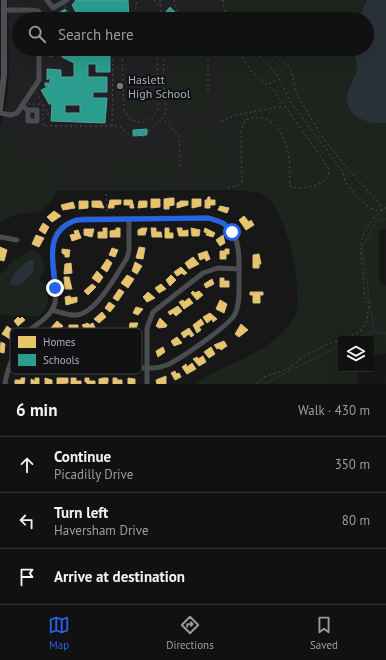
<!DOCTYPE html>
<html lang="en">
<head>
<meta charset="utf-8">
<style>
  :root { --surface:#111; --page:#1a1a1a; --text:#f1f3f6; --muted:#9c9d9f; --line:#303131; --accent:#2563eb }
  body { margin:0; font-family:"PT Sans",sans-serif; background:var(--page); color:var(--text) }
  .controls { position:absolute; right:12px; bottom:12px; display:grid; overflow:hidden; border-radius:4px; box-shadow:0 4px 16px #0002 }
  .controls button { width:36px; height:36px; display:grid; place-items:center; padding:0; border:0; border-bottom:1px solid var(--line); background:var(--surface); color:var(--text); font:20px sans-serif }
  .stop { position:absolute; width:12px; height:12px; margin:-9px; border:3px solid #2563eb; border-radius:50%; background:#fff }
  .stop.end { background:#2563eb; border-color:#fff; box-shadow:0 1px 4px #0008 }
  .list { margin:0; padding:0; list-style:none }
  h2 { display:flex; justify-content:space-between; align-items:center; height:52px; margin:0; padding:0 16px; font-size:17px }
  h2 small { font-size:13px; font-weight:400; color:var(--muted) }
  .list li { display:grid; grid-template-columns:26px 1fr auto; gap:12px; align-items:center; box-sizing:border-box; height:56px; padding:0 16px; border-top:1px solid var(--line) }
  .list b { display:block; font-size:15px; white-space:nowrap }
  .list p { margin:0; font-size:13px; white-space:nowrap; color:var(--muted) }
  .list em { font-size:13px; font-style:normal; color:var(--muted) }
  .icon { flex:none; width:22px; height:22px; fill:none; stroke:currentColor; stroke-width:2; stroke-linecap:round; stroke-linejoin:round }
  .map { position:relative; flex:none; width:386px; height:384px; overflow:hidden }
  .search { position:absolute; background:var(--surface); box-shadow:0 4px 16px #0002; left:12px; right:12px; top:12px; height:44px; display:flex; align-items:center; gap:10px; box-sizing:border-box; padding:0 14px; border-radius:22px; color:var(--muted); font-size:15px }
  .sheet { height:220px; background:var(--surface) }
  nav { display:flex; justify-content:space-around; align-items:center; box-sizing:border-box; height:56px; border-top:1px solid var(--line); background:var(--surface); font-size:11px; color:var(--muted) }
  nav a { display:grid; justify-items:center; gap:2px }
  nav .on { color:var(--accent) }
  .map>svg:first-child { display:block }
  .built { fill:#212123 }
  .green { fill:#1d241e }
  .water { fill:#2a3239 }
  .homes { fill:#e9c46a; stroke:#d6bd81 }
  .schools { fill:#2a9d8f; stroke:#50a29b; fill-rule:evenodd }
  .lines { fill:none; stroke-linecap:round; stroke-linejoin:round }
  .stream { stroke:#2a3239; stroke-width:1 }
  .path { stroke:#4d4e52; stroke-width:1; stroke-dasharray:2 3; stroke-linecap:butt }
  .minor { stroke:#4b4c50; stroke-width:5 }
  .major { stroke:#4d4f52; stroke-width:6 }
  .route { stroke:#2563eb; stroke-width:5 }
  .poi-dot { fill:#757880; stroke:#111113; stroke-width:1.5 }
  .labels { text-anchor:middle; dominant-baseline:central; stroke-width:4; stroke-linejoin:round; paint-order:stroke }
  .poi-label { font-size:12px; fill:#a8adb8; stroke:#111113; text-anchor:start }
  .key { fill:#111113; stroke:#3e4045; stroke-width:1 }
  .key-label { font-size:11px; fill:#a8adb8 }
</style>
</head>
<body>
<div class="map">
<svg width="386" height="384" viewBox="0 0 386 384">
  <rect width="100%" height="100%" fill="#171717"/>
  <path class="built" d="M 8,0 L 232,0 L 232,19 L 19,19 L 19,49 L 232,49 L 232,190 L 0,191 L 0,127 L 7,100 L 9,73 Z"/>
  <path class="green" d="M 217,0 L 386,0 L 386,229 L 379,231 L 379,283 L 386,286 L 386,353 L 371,357 L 371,339 L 341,339 L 341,369 L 359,369 L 357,384 L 195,384 C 223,364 258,357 282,333 C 286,328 295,319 296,313 C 302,288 288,214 267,197 C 257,189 239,193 230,189 L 230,143 L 232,142 L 232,72 L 230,73 L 230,119 L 222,118 L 219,49 L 367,49 L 367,19 L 218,19 Z
    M 117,49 L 124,49 L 125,112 C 132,126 148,126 156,113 L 155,49 L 162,49 C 162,70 172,131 138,127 C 129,127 123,121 120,113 Z
    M 173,49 L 207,49 L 207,114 L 172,114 Z
    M 128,96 L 144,96 L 145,113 L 128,113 Z
    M 220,130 L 221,186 L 188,187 L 187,131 Z
    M 14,131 L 17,133 L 18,138 L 15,156 L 0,156 C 0,145 2,135 14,131 Z
    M 22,150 C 29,155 42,153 47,158 C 50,161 58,168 59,172 C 64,185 50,208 38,212 C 33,214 28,212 23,213 C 15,214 7,219 0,222 L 0,159 L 16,159 L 20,155 Z
    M 113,159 L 174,160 L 173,187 L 113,186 Z
    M 31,251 L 37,251 C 46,260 46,270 39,280 C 50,284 50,300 45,309 C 44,312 40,314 38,317 C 25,314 13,316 0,315 L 0,275 L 15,259 Z"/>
  <path class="water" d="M 367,0 L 386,0 L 386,123 C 371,124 348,119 347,100 C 346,89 357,78 357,67 C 358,62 354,54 352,49 L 367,49 L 367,19 L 358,19 Z
    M 33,259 L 34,271 C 28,278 22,286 12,285 L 10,282 C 14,272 22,263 33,259 Z"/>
  <path class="homes" d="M 208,197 L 210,197 L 210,200 L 215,200 L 215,205 L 210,205 L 210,208 L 205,208 L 205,200 L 207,200 Z
    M 171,198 L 174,198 L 174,205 L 169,206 L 169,209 L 164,209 L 164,199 Z
    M 151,199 L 160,199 L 160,207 L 151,208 Z
    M 192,199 L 201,199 L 201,206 L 192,208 Z
    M 110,200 L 121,200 L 121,204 L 114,205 L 114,208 L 108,208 Z
    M 124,200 L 132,200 L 134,208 L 130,208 L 130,205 L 124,205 Z
    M 79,201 L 88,201 L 88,208 L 79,209 Z
    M 92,201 L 101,201 L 104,208 L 92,207 Z
    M 139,201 L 147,201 L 147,207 L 138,208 Z
    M 180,201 L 188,201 L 188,205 L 177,208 L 177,203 L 180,202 Z
    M 73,202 L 75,208 L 63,210 L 61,205 Z
    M 220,206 L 229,208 L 227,213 L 218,210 Z
    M 54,211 L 61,216 L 52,222 L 47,217 Z
    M 244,216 L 249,222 L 251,220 L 254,225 L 246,230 L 239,220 Z
    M 43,223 L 49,227 L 45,234 L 39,230 Z
    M 103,228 L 107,228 L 107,238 L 98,238 L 98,232 L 103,232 Z
    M 116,228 L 120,228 L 120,237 L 110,237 L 110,231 L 116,230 Z
    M 142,228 L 147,228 L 145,235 L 138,235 L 138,230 Z
    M 151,228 L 156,228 L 156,232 L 161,232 L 162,237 L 152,237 Z
    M 165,228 L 169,228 L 169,233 L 173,233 L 173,238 L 165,238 Z
    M 177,228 L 182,228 L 182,231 L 188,230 L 188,236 L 179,236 Z
    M 191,228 L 200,230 L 199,236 L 192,236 Z
    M 205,228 L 215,233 L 213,237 L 206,235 L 207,233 L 204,232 Z
    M 84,229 L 94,229 L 92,237 L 84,235 Z
    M 78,230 L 81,238 L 72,241 L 70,235 L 75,234 L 74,231 Z
    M 36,235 L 44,238 L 39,247 L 32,244 Z
    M 223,235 L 225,243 L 220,246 L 216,240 Z
    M 0,247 L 7,250 L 4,261 L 0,260 Z
    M 139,247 L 145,248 L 143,259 L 136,258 Z
    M 112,248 L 118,250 L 115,257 L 109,255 Z
    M 62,249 L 70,250 L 69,257 L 65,257 L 65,255 L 62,253 Z
    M 225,249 L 229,249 L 229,254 L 226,254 L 226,259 L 220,259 L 220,251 L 225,251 Z
    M 207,251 L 210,259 L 206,261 L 205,258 L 200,260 L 198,254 Z
    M 259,254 L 261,264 L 259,264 L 259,268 L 253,268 L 253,255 Z
    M 193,257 L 199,264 L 189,269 L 185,263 Z
    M 107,259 L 112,263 L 107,272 L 101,268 Z
    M 135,262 L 142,266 L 137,274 L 132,271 Z
    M 71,263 L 72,273 L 64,274 L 65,264 Z
    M 181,267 L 187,273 L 184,275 L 182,273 L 177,276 L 174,272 Z
    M 97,271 L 103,277 L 99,283 L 92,278 Z
    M 127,275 L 134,279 L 128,288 L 121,283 Z
    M 171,275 L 176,280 L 170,286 L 166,280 Z
    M 64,277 L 69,277 L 72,289 L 65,289 Z
    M 220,278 L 224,278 L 224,281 L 229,281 L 229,287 L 220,287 Z
    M 212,279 L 214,284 L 206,288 L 204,284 Z
    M 92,284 L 96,287 L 88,295 L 84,291 Z
    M 161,284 L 166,289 L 159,293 L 155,288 Z
    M 119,289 L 124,292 L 118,301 L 113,298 Z
    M 193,291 L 195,293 L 199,291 L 203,295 L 197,300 L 191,293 Z
    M 148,292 L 155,298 L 147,302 L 143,297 Z
    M 250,292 L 263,292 L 263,295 L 260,295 L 260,303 L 253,303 L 253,295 L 250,295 Z
    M 70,296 L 71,298 L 77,297 L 77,302 L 66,305 L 65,297 Z
    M 189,298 L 193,303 L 184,309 L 179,302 L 183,300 L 184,302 Z
    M 220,300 L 227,304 L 224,313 L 216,309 Z
    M 109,302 L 115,306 L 110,312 L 105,308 Z
    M 178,306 L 182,311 L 176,316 L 173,313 L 170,315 L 168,312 Z
    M 136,307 L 143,309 L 138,315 L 133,313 Z
    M 102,312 L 106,317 L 99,323 L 94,319 Z
    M 210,313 L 217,319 L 213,322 L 212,319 L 207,323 L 203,317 Z
    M 18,317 L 20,319 L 22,317 L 25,320 L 18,326 L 14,321 Z
    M 160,318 L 167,325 L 166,327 L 159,328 L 156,326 Z
    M 201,319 L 204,324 L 199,327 L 201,330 L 197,333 L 193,325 Z
    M 57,321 L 63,326 L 54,335 L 49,330 Z
    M 88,323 L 89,325 L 93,323 L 96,330 L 87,333 L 82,325 Z
    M 130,323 L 138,323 L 135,331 L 129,330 Z
    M 241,324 L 248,330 L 239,337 L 235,334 Z
    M 69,325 L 78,325 L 78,330 L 69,331 Z
    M 7,326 L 11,329 L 9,333 L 12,335 L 10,339 L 2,334 Z
    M 189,328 L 194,335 L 191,337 L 189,334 L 184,338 L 181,333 Z
    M 177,337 L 182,343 L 174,346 L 171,341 Z
    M 224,341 L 227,346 L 221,350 L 219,348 L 217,349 L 214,345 Z
    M 1,342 L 5,344 L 4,353 L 0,352 Z
    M 163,347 L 165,352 L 158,357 L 156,351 Z
    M 211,347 L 215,354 L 209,358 L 204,352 Z
    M 203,356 L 206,362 L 199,366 L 193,359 L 197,357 L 198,359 Z
    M 192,363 L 196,369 L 187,374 L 182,367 L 186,364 L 187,367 Z
    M 175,371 L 176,374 L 179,373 L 181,377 L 175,380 L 171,373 Z
    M 166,376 L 166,384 L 157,384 L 156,380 Z
    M 21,378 L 25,378 L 24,384 L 15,384 L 15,380 L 21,380 Z
    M 35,378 L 39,378 L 39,384 L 31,384 L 31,379 L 35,381 Z
    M 45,378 L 52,380 L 52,384 L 45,384 Z
    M 57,378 L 68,378 L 68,383 L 57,384 Z
    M 71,378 L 76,378 L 76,381 L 81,381 L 81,384 L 71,384 Z
    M 85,378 L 89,378 L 89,381 L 95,381 L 95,384 L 87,384 L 87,382 L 85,382 Z
    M 103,378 L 108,378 L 108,382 L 107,384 L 99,384 L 99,379 Z
    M 113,378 L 117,378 L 117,380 L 122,380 L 122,384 L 113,384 Z
    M 128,378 L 135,379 L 135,384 L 128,384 Z"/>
  <path class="schools" d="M 76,0 L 128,0 L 129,19 L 73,19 L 78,16 L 72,5 Z
    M 170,7 L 176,13 L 168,19 L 163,15 Z
    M 65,9 L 70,19 L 48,19 L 52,17 Z
    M 147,13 L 158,13 L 158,19 L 147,19 Z
    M 44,49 L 110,49 L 110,72 L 96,72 L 96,64 L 88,64 L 88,77 L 107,77 L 107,92 L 93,92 L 93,98 L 107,98 L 105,123 L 51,121 L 52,104 L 49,104 L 41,90 L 50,86 L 45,86 L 45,83 L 50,83 L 50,78 L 47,80 L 47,69 L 61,70 L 61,77 L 74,77 L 74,63 L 62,57 L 62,55 L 49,56 ZM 65,105 L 80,105 L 80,113 L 65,113 Z
    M 147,129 L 147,135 L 133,136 L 133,130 Z"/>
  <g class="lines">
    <path class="stream" d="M 386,219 L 377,221 L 362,247 L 374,332 L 386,333
      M 352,339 L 374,332
      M 264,384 L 341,345"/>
    <path class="path" d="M 154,0 L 160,6
      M 160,0 L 161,19
      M 174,0 L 179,19
      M 223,0 L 226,19
      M 65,6 L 72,17
      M 48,17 L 53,13
      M 134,19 L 137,0
      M 122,49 L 124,110 L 130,119 L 141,123 L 152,118 L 158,108 L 157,49
      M 164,49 L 163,86 L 164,86 L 166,111 L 162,119 L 179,135 L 180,166
      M 208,49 L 208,91
      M 253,49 L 277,74 L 290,101 L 343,172 C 344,175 344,178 345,181 C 351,190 369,212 380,211
      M 262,49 L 269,51 L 289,66 L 292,73 L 296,93 L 325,141 L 360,183 L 377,200 L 382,208
      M 269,84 L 278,79
      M 36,92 L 49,114
      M 28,104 L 43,104 L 43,114
      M 49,114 L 43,114 L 43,126 L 119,126 L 130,135 L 144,137 L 147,135 L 149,130 L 162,119
      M 221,121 L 235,115 L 284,106
      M 112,126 L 113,49
      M 228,188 L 238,186 L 242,182 L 241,131 L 245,120 C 282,105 294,159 289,185 C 300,192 320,186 329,177 L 328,168 L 319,154 L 274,91 L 251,71 L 238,49
      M 106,194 L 107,214
      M 381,210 L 386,211
      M 342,339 L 360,332 L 367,321 L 369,304 L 365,296 L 360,245 L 365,230 L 382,208 L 386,208
      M 257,384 L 264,377 L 288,369 L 305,356 L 328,344 L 341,340"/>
    <path class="minor" d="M 47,0 L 53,8 L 67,0
      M 4,10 L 29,10 L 37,19
      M 29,10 L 38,11 L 44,19
      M 22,106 L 28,110 L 28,121 L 37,121 L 37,110 L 28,110
      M 0,113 L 11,115 L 17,113 L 39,80 L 39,49
      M 0,237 L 17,240
      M 52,310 C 60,312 69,316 77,315 C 97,312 117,274 127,258 L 129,251 L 129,219
      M 5,384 C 7,369 18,341 29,331 C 39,322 51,317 55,303 C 61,272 33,226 84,219 L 208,218 C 243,224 239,254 239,281 C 239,292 240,304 235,314 C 229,326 180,359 167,365 C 162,367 157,368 152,368 L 10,368
      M 147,384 L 147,328 L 153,312 L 203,273 L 218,268 L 239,269"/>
    <path class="major" d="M 0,109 L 4,75 L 4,0"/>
  </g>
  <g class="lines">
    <path class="route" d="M 55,288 C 53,261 44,232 76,220 L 208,218 L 223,223 L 232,232"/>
  </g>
  <circle class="poi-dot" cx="120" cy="86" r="4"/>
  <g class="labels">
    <g class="poi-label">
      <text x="128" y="79">Haslett<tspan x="128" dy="14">High School</tspan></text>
    </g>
  </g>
  <rect x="10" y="328" width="132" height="46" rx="6" class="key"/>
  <rect x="18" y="336" width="18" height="12" fill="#e9c46a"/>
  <rect x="18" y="354" width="18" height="12" fill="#2a9d8f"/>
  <g class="key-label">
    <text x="43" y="346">Homes</text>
    <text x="43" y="364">Schools</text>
  </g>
</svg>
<div class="controls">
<button><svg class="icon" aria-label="layers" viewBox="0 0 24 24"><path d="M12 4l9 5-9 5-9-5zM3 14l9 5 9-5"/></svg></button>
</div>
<div class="stop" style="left:232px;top:232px"></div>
<div class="stop end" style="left:55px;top:288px"></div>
<div class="search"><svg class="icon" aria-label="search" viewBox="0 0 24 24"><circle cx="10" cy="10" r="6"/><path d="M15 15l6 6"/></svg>Search here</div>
</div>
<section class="sheet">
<h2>6 min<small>Walk · 430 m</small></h2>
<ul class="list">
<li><svg class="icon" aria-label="ahead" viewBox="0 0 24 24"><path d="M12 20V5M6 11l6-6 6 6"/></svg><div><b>Continue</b><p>Picadilly Drive</p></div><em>350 m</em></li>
<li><svg class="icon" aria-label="left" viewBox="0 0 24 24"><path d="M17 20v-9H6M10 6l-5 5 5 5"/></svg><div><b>Turn left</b><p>Haversham Drive</p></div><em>80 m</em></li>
<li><svg class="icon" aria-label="arrive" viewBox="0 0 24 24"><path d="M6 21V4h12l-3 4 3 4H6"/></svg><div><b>Arrive at destination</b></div></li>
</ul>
</section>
<nav>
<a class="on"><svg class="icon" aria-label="map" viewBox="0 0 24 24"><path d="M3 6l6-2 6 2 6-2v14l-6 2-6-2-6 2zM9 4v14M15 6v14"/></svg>Map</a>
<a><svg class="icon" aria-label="directions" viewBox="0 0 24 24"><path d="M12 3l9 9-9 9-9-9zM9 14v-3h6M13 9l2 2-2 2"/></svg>Directions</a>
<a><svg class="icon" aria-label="saved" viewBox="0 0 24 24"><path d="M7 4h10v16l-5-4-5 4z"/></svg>Saved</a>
</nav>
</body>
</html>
